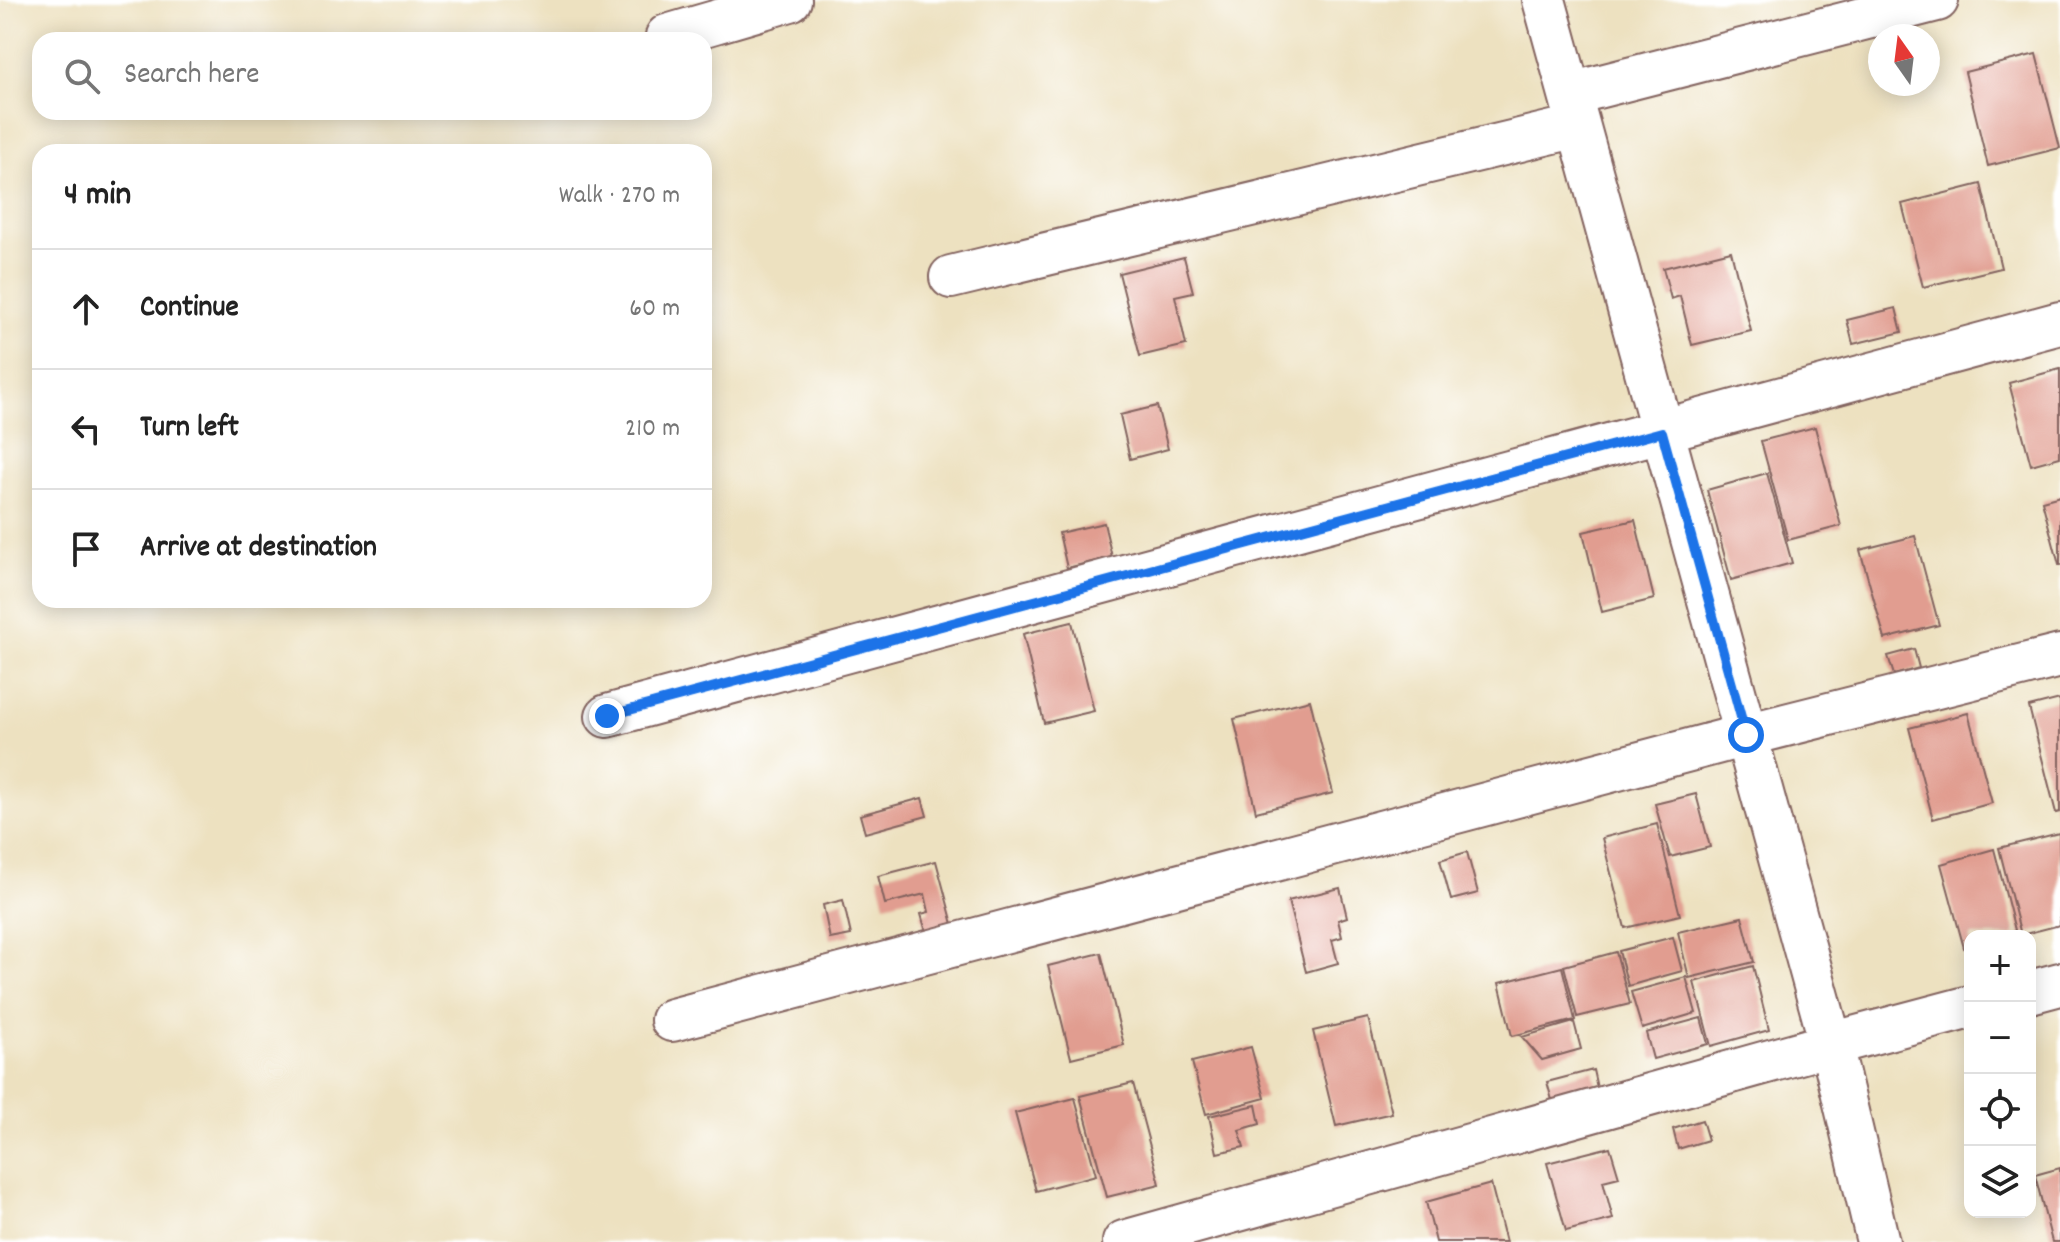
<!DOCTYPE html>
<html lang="en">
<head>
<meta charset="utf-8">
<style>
  :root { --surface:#fff; --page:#f6f6f6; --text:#222; --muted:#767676; --line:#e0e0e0 }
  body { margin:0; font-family:Dekko,sans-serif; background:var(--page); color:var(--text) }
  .controls { position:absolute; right:24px; bottom:24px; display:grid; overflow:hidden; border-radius:16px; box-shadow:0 4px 20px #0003 }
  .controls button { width:72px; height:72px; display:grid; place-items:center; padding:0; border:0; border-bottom:2px solid var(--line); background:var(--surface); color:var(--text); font:40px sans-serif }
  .compass { position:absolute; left:1868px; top:24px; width:72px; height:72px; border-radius:50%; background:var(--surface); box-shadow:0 4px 20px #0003; rotate:346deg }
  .stop { position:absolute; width:24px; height:24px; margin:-18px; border:6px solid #1a73e8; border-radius:50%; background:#fff }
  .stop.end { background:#1a73e8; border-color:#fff; box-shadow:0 2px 8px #0008 }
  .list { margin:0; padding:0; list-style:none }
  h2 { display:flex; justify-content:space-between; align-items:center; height:104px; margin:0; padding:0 32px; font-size:34px }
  h2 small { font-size:26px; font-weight:400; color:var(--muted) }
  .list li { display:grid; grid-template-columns:52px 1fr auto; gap:24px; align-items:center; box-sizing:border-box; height:120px; padding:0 32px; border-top:2px solid var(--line) }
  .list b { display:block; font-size:30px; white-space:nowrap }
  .list em { font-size:26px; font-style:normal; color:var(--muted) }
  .icon { flex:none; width:44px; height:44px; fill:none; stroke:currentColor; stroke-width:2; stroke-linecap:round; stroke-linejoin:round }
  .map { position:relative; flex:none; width:2060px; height:1242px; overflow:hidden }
  .search { position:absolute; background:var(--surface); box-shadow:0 4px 20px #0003; left:32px; top:32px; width:680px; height:88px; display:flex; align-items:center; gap:20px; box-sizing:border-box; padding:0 28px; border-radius:24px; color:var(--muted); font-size:30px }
  .panel { position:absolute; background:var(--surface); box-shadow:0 4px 20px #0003; left:32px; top:144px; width:680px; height:464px; border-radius:24px }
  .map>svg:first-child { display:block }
  .building { fill:#e19d90 }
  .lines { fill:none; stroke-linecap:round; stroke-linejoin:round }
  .street-casing { stroke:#83635f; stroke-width:46 }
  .street { stroke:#fff; stroke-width:42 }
  .route { stroke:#1a73e8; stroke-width:10 }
</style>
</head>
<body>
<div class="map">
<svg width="2060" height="1242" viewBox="0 0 2060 1242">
  <rect width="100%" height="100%" fill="#fff"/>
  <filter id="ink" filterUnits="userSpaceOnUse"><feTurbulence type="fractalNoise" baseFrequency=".0125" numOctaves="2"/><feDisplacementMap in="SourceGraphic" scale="16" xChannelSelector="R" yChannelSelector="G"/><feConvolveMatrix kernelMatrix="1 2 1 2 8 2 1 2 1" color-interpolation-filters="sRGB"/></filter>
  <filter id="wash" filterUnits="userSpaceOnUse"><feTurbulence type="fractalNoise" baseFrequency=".006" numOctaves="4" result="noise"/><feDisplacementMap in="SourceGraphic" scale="32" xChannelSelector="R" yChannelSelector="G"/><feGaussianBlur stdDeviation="1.8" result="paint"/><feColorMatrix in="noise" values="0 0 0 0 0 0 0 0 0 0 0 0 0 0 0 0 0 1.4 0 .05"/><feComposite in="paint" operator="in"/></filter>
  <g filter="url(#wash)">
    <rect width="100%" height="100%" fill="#ede1c0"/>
    <g id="blocks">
      <path class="building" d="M 2036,54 L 2060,148 L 1988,166 L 1965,72 Z
        M 1981,184 L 2001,268 L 1923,287 L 1902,204 Z
        M 1731,251 L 1751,331 L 1692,345 L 1680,296 L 1671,299 L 1663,268 Z
        M 1184,257 L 1193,292 L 1175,296 L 1186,345 L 1140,356 L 1119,273 Z
        M 1896,308 L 1902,332 L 1853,344 L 1847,320 Z
        M 2060,369 L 2060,457 L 2031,465 L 2009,383 Z
        M 1157,406 L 1168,449 L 1130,459 L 1120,415 Z
        M 1815,427 L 1841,526 L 1788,540 L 1761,441 Z
        M 1767,473 L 1792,563 L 1731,580 L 1707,490 Z
        M 2060,496 L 2060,565 L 2059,565 L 2042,501 Z
        M 1635,520 L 1654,599 L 1602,612 L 1583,532 Z
        M 1104,523 L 1112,557 L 1067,568 L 1059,533 Z
        M 1915,536 L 1939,625 L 1885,639 L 1860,550 Z
        M 1072,622 L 1094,711 L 1044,723 L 1023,634 Z
        M 1914,649 L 1919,668 L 1894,675 L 1888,656 Z
        M 2060,699 L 2060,812 L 2056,813 L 2029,707 Z
        M 1310,700 L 1333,793 L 1256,812 L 1234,719 Z
        M 1968,713 L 1992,803 L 1933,819 L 1909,728 Z
        M 1696,794 L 1710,847 L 1670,857 L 1655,804 Z
        M 922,798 L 927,816 L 865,833 L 860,815 Z
        M 1657,824 L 1680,915 L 1625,928 L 1602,838 Z
        M 2059,833 L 2060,925 L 2021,935 L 1999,848 Z
        M 1994,849 L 2016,934 L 2010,936 L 1970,936 L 1970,947 L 1964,948 L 1941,864 Z
        M 1467,852 L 1478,893 L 1451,900 L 1440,860 Z
        M 936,861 L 953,924 L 926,932 L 921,914 L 929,912 L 925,894 L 885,904 L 878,876 Z
        M 1340,888 L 1347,917 L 1338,920 L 1342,937 L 1332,940 L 1338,963 L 1306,972 L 1288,901 Z
        M 843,900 L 851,935 L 830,939 L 823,905 Z
        M 1742,917 L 1754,962 L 1689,978 L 1678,932 Z
        M 1673,937 L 1682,971 L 1628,986 L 1619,951 Z
        M 1616,952 L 1630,1004 L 1577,1017 L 1564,966 Z
        M 1101,953 L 1124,1045 L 1071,1058 L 1048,966 Z
        M 1753,966 L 1769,1030 L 1711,1046 L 1694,982 Z
        M 1562,967 L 1575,1020 L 1512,1036 L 1499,983 Z
        M 1686,977 L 1696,1013 L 1642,1029 L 1631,992 Z
        M 1368,1018 L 1392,1113 L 1336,1126 L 1313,1031 Z
        M 1701,1018 L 1708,1044 L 1653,1059 L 1646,1033 Z
        M 1574,1022 L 1581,1049 L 1542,1060 L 1522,1037 Z
        M 1251,1047 L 1265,1098 L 1206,1114 L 1192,1062 Z
        M 1593,1070 L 1597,1088 L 1552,1100 L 1547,1082 Z
        M 1133,1083 L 1160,1184 L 1107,1197 L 1080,1096 Z
        M 1075,1098 L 1096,1175 L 1036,1191 L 1015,1113 Z
        M 1256,1105 L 1260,1124 L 1239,1130 L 1244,1147 L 1217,1153 L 1209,1116 Z
        M 1702,1120 L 1708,1140 L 1678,1149 L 1673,1129 Z
        M 1610,1147 L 1619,1177 L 1603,1181 L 1613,1219 L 1566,1231 L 1547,1163 Z
        M 2060,1168 L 2060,1242 L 2052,1242 L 2035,1175 Z
        M 1491,1184 L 1506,1242 L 1436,1242 L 1426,1202 Z"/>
    </g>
  </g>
  <g filter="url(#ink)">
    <use href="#blocks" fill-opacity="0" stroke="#83635f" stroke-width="2"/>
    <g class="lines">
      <defs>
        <path id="street" d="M 1544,0 L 1831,1044 L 1878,1242
          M 667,36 L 790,0
          M 1570,94 L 1937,0
          M 951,277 L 1578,126
          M 607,716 L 2060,323
          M 2030,992 L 2060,984
          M 672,1020 L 1746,735 L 2060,656
          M 1124,1242 L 1831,1044 L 1970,1007"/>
      </defs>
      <use href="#street" class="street-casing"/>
      <use href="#street" class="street"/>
    </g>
  </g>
  <g class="lines" filter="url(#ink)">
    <path class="route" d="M 607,716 L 1662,432 L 1746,735"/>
  </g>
</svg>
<div class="controls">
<button>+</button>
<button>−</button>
<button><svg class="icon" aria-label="locate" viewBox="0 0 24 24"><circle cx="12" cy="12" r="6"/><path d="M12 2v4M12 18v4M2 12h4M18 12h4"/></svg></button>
<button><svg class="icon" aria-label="layers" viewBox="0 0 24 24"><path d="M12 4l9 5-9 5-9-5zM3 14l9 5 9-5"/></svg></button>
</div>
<svg class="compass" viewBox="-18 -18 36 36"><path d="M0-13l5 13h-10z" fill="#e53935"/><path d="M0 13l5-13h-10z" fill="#767676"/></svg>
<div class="stop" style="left:1746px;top:735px"></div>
<div class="stop end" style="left:607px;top:716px"></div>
<div class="search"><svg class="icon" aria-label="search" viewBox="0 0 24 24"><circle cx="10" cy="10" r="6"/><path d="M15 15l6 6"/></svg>Search here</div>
<section class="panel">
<h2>4 min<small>Walk · 270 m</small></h2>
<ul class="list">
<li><svg class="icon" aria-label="ahead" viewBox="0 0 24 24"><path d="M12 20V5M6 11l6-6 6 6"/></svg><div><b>Continue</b></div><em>60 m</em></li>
<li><svg class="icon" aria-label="left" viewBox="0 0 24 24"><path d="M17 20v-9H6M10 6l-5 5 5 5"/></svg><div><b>Turn left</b></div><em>210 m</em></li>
<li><svg class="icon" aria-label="arrive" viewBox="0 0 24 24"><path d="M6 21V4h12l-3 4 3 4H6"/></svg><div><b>Arrive at destination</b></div></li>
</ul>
</section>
</div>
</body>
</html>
